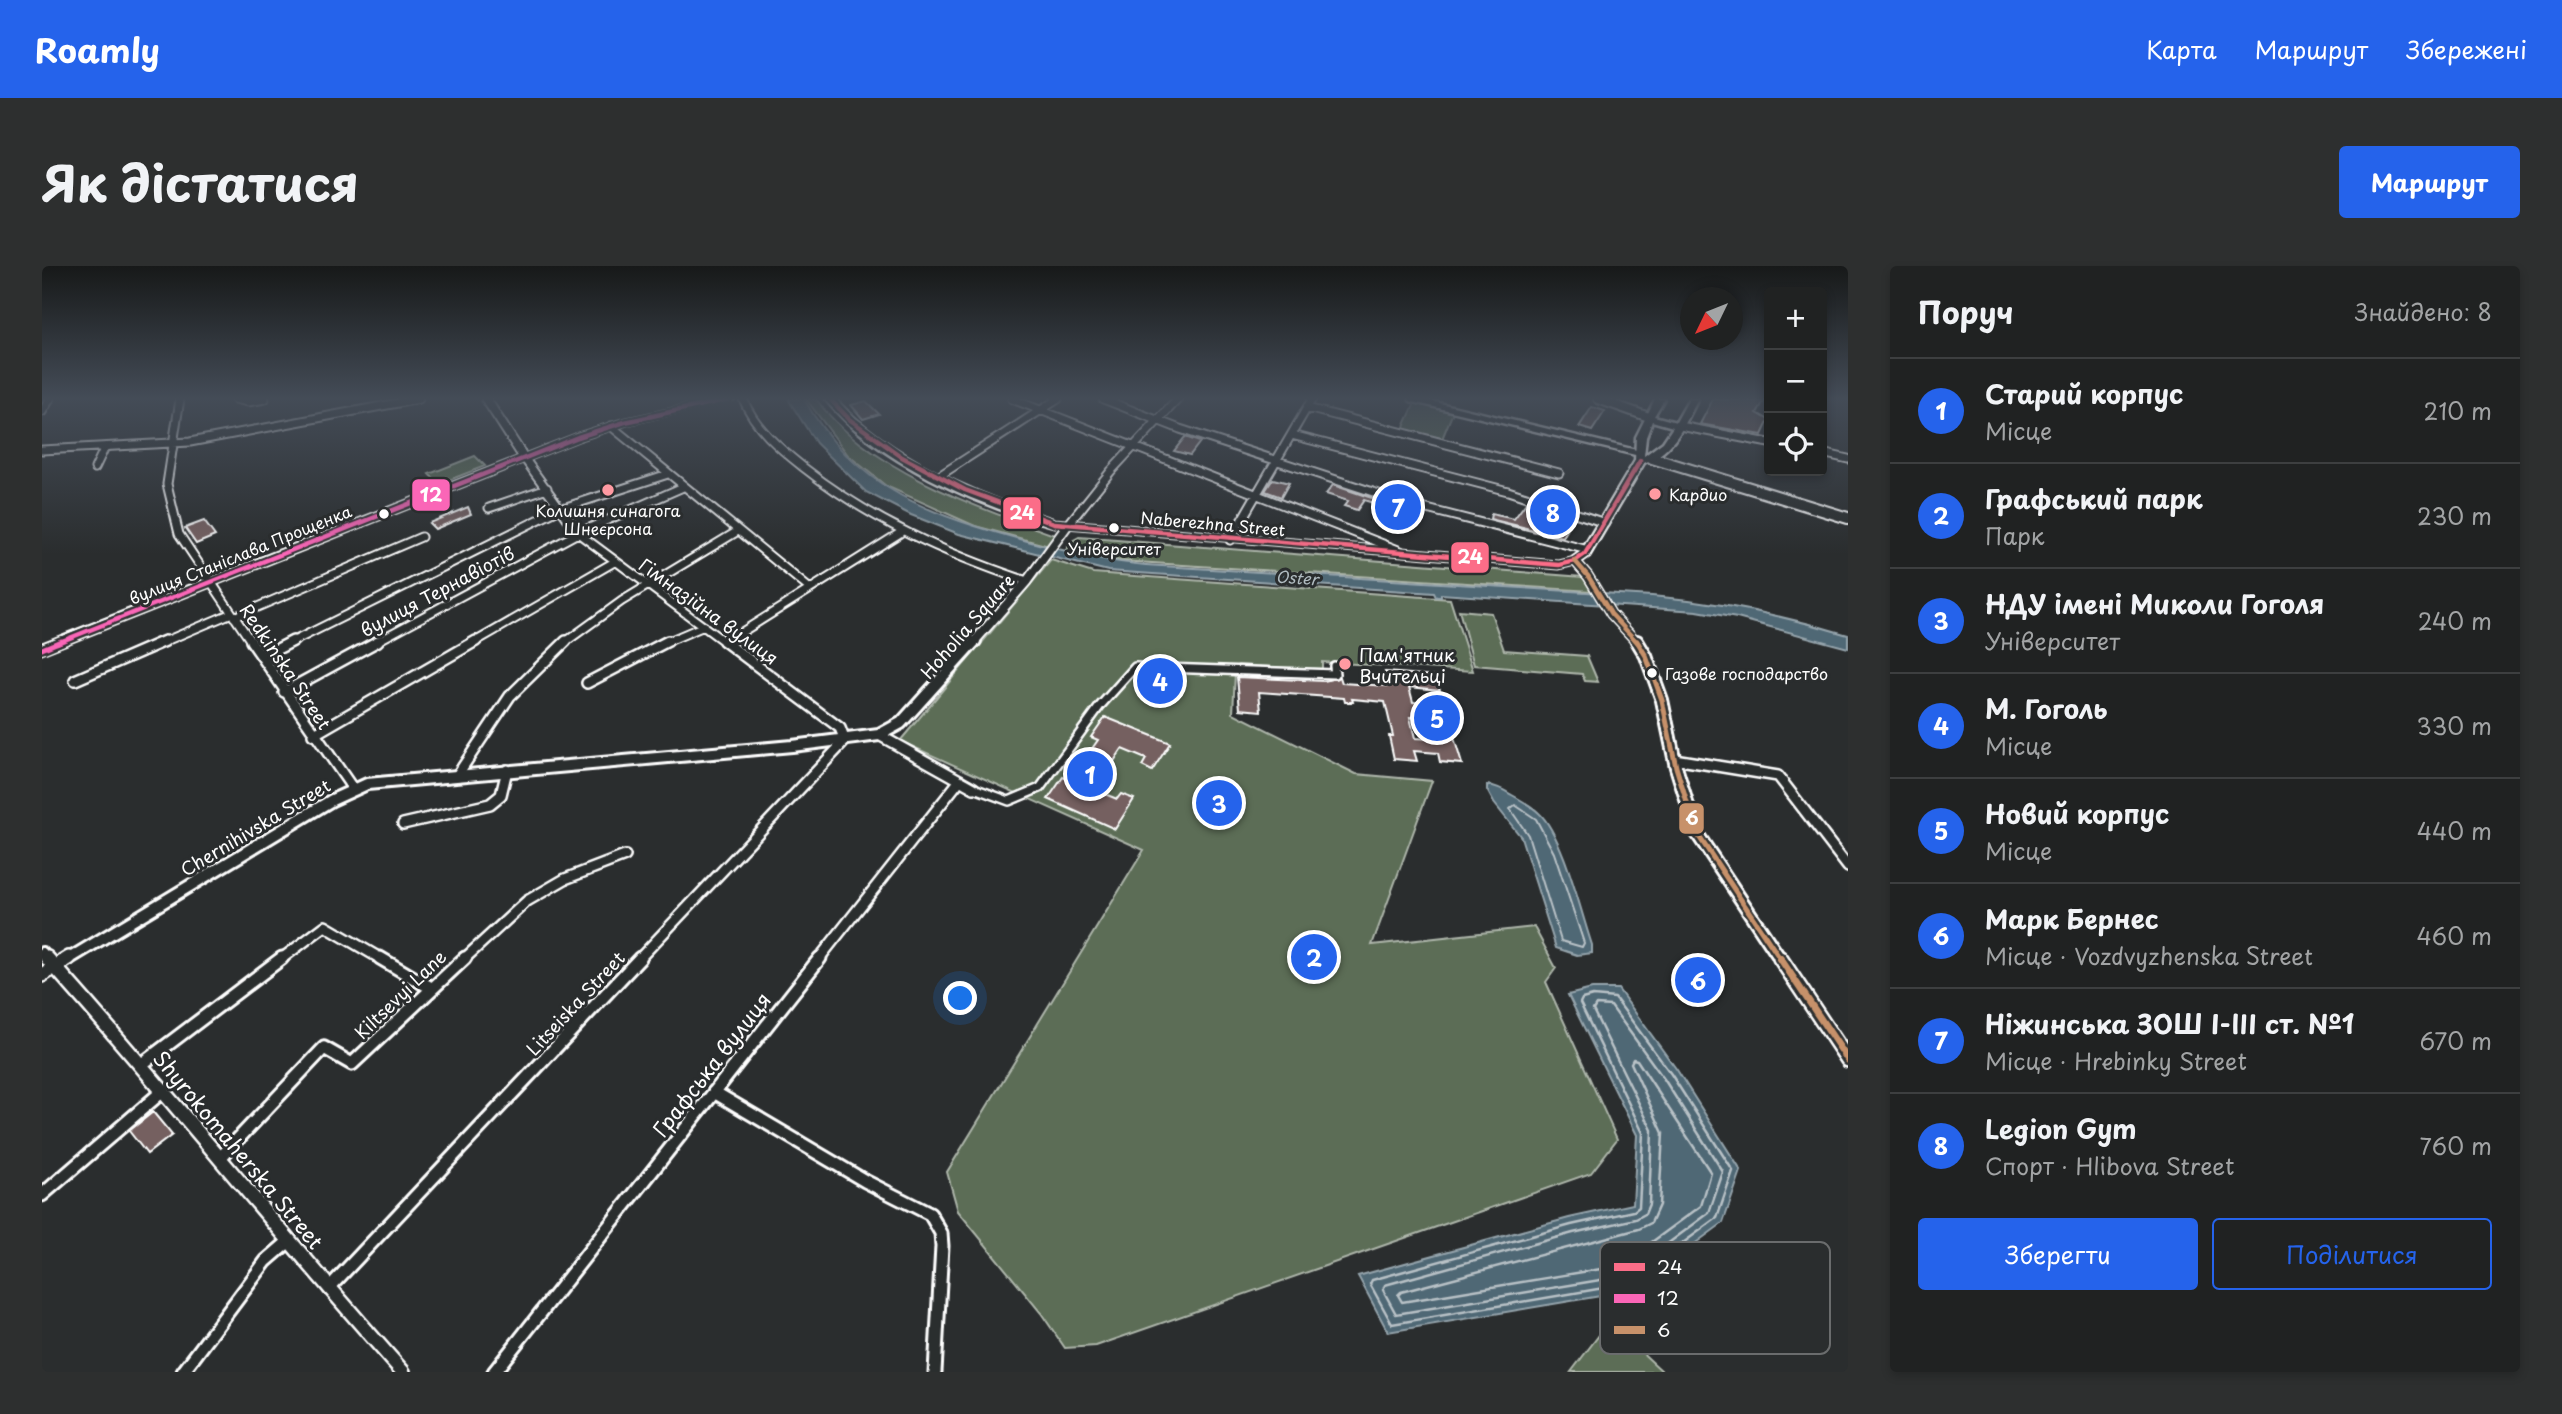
<!DOCTYPE html>
<html lang="uk">
<head>
<meta charset="utf-8">
<style>
  :root { --surface:#202222; --page:#2d2f2f; --text:#f1f3f6; --muted:#a2a4a5; --line:#3d3f40; --accent:#2563eb }
  body { margin:0; font-family:"Playpen Sans",sans-serif; background:var(--page); color:var(--text) }
  .controls { position:absolute; right:21px; top:21px; display:grid; overflow:hidden; border-radius:7px; box-shadow:0 4px 10px #0003 }
  .controls button { width:63px; height:63px; display:grid; place-items:center; padding:0; border:0; border-bottom:2px solid var(--line); background:var(--surface); color:var(--text); font:35px sans-serif }
  .compass { position:absolute; left:1638px; top:21px; width:63px; height:63px; border-radius:50%; background:var(--surface); box-shadow:0 4px 10px #0003; rotate:227deg }
  .you { position:absolute; left:919px; top:733px; width:24px; height:24px; margin:-18px; border:5px solid #fff; border-radius:50%; background:#1a73e8; box-shadow:0 0 0 10px #1a73e833 }
  .badge { display:grid; place-items:center; width:46px; height:46px; border-radius:50%; background:var(--accent); color:#fff; font-size:23px; font-weight:700 }
  .pin { position:absolute; translate:-50% -50%; border:4px solid #fff; box-shadow:0 2px 7px #0006 }
  .list { margin:0; padding:0; list-style:none }
  h2 { display:flex; justify-content:space-between; align-items:center; height:91px; margin:0; padding:0 28px; font-size:30px }
  h2 small { font-size:23px; font-weight:400; color:var(--muted) }
  .list li { display:grid; grid-template-columns:46px 1fr auto; gap:21px; align-items:center; box-sizing:border-box; height:105px; padding:0 28px; border-top:2px solid var(--line) }
  .list b { display:block; font-size:26px; white-space:nowrap }
  .list p { margin:0; font-size:23px; white-space:nowrap; color:var(--muted) }
  .list em { font-size:23px; font-style:normal; color:var(--muted) }
  .actions { display:flex; gap:14px; padding:21px 28px }
  .actions a { flex:1; padding:16px 0; border:2px solid var(--accent); border-radius:7px; text-align:center; font-size:24px; color:var(--accent) }
  .actions .main { background:var(--accent); color:#fff }
  .icon { flex:none; width:38px; height:38px; fill:none; stroke:currentColor; stroke-width:2; stroke-linecap:round; stroke-linejoin:round }
  .map { position:relative; flex:none; width:1806px; height:1106px; overflow:hidden; border-radius:7px }
  header { display:flex; align-items:center; gap:42px; box-sizing:border-box; height:98px; padding:0 35px; background:var(--accent); color:#fff }
  header strong { font-size:33px }
  nav { display:flex; gap:38px; margin-inline-start:auto; font-size:24px }
  .intro { display:flex; align-items:center; justify-content:space-between; box-sizing:border-box; height:168px; padding:0 42px }
  h1 { margin:0; font-size:49px }
  .button { padding:18px 32px; border-radius:7px; background:var(--accent); color:#fff; font-size:24px; font-weight:700 }
  main { display:flex; gap:42px; padding:0 42px }
  aside { flex:1; background:var(--surface); border-radius:7px; box-shadow:0 4px 10px #0003 }
  .map>svg:first-child { display:block }
  .green { fill:#5c6d57; stroke:#aeb6ab; stroke-width:2 }
  .water { fill:#4f6774; stroke:#95a4ac; stroke-width:2 }
  .lines { fill:none; stroke-linecap:round; stroke-linejoin:round }
  .shore-far1 { stroke:#b9c2c7; stroke-width:2 }
  .shore { stroke:#b9c2c7; stroke-width:2.5 }
  .building { fill:#746160; stroke:#fff; stroke-width:2; fill-rule:evenodd }
  .pedestrian-far1-casing { stroke:#fff; stroke-width:10 }
  .pedestrian-casing { stroke:#fff; stroke-width:12 }
  .minor-far2-casing { stroke:#fff; stroke-width:11 }
  .minor-far1-casing { stroke:#fff; stroke-width:14 }
  .minor-casing { stroke:#fff; stroke-width:17 }
  .tertiary-far2-casing { stroke:#fff; stroke-width:12 }
  .tertiary-far1-casing { stroke:#fff; stroke-width:16 }
  .tertiary-casing { stroke:#fff; stroke-width:18 }
  .secondary-casing { stroke:#fff; stroke-width:14 }
  .primary-casing { stroke:#fff; stroke-width:5 }
  .pedestrian-far1 { stroke:#2a2d2e; stroke-width:5 }
  .pedestrian { stroke:#2a2d2e; stroke-width:7 }
  .minor-far2 { stroke:#2a2d2e; stroke-width:7 }
  .minor-far1 { stroke:#2a2d2e; stroke-width:9 }
  .minor { stroke:#2a2d2e; stroke-width:11 }
  .tertiary-far2 { stroke:#2a2d2e; stroke-width:8 }
  .tertiary-far1 { stroke:#2a2d2e; stroke-width:10 }
  .tertiary { stroke:#2a2d2e; stroke-width:13 }
  .secondary { stroke:#2a2d2e; stroke-width:10 }
  .primary { fill:#2a2d2e; fill-rule:evenodd }
  .bus-1-casing { stroke:#2a2d2e; stroke-width:9 }
  .bus-2-far1-casing { stroke:#2a2d2e; stroke-width:9 }
  .bus-2-casing { stroke:#2a2d2e; stroke-width:10 }
  .bus-3-far2-casing { stroke:#2a2d2e; stroke-width:9 }
  .bus-3-far1-casing { stroke:#2a2d2e; stroke-width:10 }
  .bus-3-casing { stroke:#2a2d2e; stroke-width:12 }
  .bus-1 { stroke:#fb6d88; stroke-width:4.5 }
  .bus-2-far1 { stroke:#fa66b7; stroke-width:4.5 }
  .bus-2 { stroke:#fa66b7; stroke-width:5 }
  .bus-3-far2 { stroke:#c7916a; stroke-width:4.5 }
  .bus-3-far1 { stroke:#c7916a; stroke-width:5 }
  .bus-3 { stroke:#c7916a; stroke-width:7 }
  .poi-dot { fill:#ff9aa2; stroke:#2a2d2e; stroke-width:2.5 }
  .bus-dot { fill:#fff; stroke:#2a2d2e; stroke-width:2.5 }
  .labels { text-anchor:middle; dominant-baseline:central; stroke-width:6; stroke-linejoin:round; paint-order:stroke }
  .far-poi-label { font-size:16px; fill:#fff; stroke:#2a2d2e; text-anchor:start }
  .far-street-label { font-size:16px; fill:#fff; stroke:#2a2d2e }
  .bus-label { font-size:16px; fill:#fff; stroke:#2a2d2e }
  .far-water-label { font-size:16px; font-style:italic; fill:#b0bbc0; stroke:#2a2d2e }
  .street-label { font-size:18px; fill:#fff; stroke:#2a2d2e }
  .poi-label { font-size:18px; fill:#fff; stroke:#2a2d2e; text-anchor:start }
  .near-street-label { font-size:21px; fill:#fff; stroke:#2a2d2e }
  .key { fill:#2a2d2e; stroke:#6a6c6d; stroke-width:2 }
  .key-label { font-size:19px; fill:#fff }
  .line-badge { stroke:#2a2d2e; stroke-width:2.5 }
  .badge-label { font-size:19px; text-anchor:middle; font-weight:bold; fill:#fff }
</style>
</head>
<body>
<header>
<strong>Roamly</strong>
<nav><a>Карта</a><a>Маршрут</a><a>Збережені</a></nav>
</header>
<div class="intro"><h1>Як дістатися</h1><a class="button">Маршрут</a></div>
<main>
<div class="map">
<svg width="1806" height="1106" viewBox="0 0 1806 1106">
  <rect width="100%" height="100%" fill="#2a2d2e"/>
  <filter id="ink" filterUnits="userSpaceOnUse"><feTurbulence type="fractalNoise" baseFrequency=".0143" numOctaves="2"/><feDisplacementMap in="SourceGraphic" scale="14" xChannelSelector="R" yChannelSelector="G"/><feConvolveMatrix kernelMatrix="1 2 1 2 8 2 1 2 1" color-interpolation-filters="sRGB"/></filter>
  <g filter="url(#ink)">
    <path class="green" d="M 764,133 L 774,133 C 825,203 936,242 1015,270 L 1007,280 L 933,260 L 844,220 L 806,189 Z
      M 1373,137 L 1411,146 L 1400,173 L 1361,163 Z
      M 433,190 L 443,200 L 397,218 L 387,208 Z
      M 1037,271 L 1541,311 L 1549,325 L 1079,295 L 1024,284 L 1030,275 Z
      M 1009,294 L 1051,307 L 1408,333 L 1431,405 L 1280,396 L 1280,404 L 1196,399 L 1193,407 L 1191,447 L 1314,508 L 1390,515 L 1330,679 L 1492,661 L 1514,702 L 1504,716 L 1575,873 L 1549,907 L 1054,1080 L 1023,1082 L 999,1047 L 916,945 L 905,906 L 1102,584 L 858,475 Z
      M 1417,344 L 1449,347 L 1462,384 L 1545,390 L 1556,416 L 1543,415 L 1540,408 L 1432,399 Z
      M 1567,1056 L 1621,1106 L 1529,1106 Z"/>
    <path class="water" d="M 746,133 L 762,133 C 813,224 893,251 989,276 C 1027,286 1065,296 1104,299 L 1610,330 C 1677,336 1741,349 1806,369 L 1806,382 L 1695,352 L 1655,345 L 1399,328 L 1399,331 L 1394,331 L 1392,327 L 1066,305 L 917,268 L 869,249 L 824,226 L 774,177 Z
      M 1445,519 C 1455,520 1461,524 1470,529 C 1479,534 1490,540 1497,547 C 1521,569 1539,647 1550,679 L 1550,687 L 1535,689 L 1514,682 L 1479,571 L 1452,537 L 1445,524 Z
      M 1550,723 L 1576,723 L 1635,804 L 1699,905 L 1681,957 L 1588,1025 L 1346,1066 L 1316,1010 L 1527,952 L 1591,938 L 1595,869 L 1526,729 Z"/>
    <g class="lines">
      <path class="shore-far1" d="M 1473,539 L 1494,553 L 1512,587 L 1542,677 L 1540,681 L 1519,675 L 1486,569 L 1468,543 Z"/>
      <path class="shore" d="M 1551,730 L 1573,732 L 1629,808 L 1691,905 L 1675,952 L 1585,1018 L 1350,1058 L 1328,1018 L 1330,1014 L 1529,959 L 1592,945 L 1597,941 L 1601,867 L 1538,737 L 1540,733 Z
        M 1554,739 L 1569,740 L 1622,813 L 1681,906 L 1667,947 L 1582,1010 L 1354,1048 L 1341,1024 L 1343,1019 L 1531,967 L 1594,953 L 1603,948 L 1607,938 L 1610,864 L 1551,744 Z
        M 1591,793 L 1595,794 L 1669,907 L 1659,940 L 1577,1000 L 1360,1036 L 1356,1029 L 1359,1026 L 1597,963 L 1609,957 L 1617,939 L 1621,867 L 1589,797 Z"/>
    </g>
    <path class="building" d="M 1671,133 L 1722,135 L 1715,147 L 1727,154 L 1720,169 L 1658,158 Z
      M 824,135 L 837,148 L 821,153 L 809,139 Z
      M 1550,141 L 1563,145 L 1550,165 L 1537,161 Z
      M 1143,171 L 1158,176 L 1148,189 L 1132,185 Z
      M 1231,213 L 1247,217 L 1239,231 L 1223,225 Z
      M 1291,219 L 1372,246 L 1363,260 L 1351,256 L 1358,246 L 1322,234 L 1315,244 L 1302,240 L 1306,235 L 1284,228 Z
      M 1484,237 L 1531,254 L 1521,271 L 1448,253 L 1449,248 L 1472,253 Z
      M 426,241 L 429,248 L 393,263 L 387,257 Z
      M 162,255 L 173,270 L 154,278 L 143,262 Z
      M 1343,406 L 1394,410 L 1398,424 L 1367,421 L 1371,436 L 1402,439 L 1420,498 L 1398,496 L 1396,487 L 1372,485 L 1375,495 L 1352,493 L 1347,470 L 1351,470 L 1343,436 L 1310,433 L 1311,436 L 1303,436 L 1302,432 L 1217,426 L 1219,445 L 1198,443 L 1195,411 L 1282,415 L 1298,411 L 1300,417 L 1346,420 ZM 1368,451 L 1399,453 L 1405,474 L 1373,472 Z
      M 1063,451 L 1128,477 L 1110,505 L 1100,500 L 1104,493 L 1080,483 L 1053,524 L 1075,533 L 1079,528 L 1092,533 L 1073,563 L 1006,533 L 1021,511 L 1028,514 L 1056,474 L 1049,471 Z
      M 111,846 L 130,869 L 105,888 L 87,865 Z"/>
    <g class="lines">
      <defs>
        <path id="pedestrian-far1" d="M 1370,133 L 1596,187"/>
        <path id="pedestrian" d="M 932,522 L 967,535 L 998,522 L 1058,440 L 1093,401 L 1293,408 L 1292,400"/>
        <path id="minor-far2" d="M 138,133 L 125,218 L 137,268 L 210,377
          M 193,133 L 206,136 L 223,133
          M 701,133 C 713,162 737,182 761,201 C 828,254 904,288 985,315
          M 970,133 L 1359,285
          M 1061,133 L 1138,163 L 1377,241 L 1546,284
          M 1265,142 L 1517,207
          M 0,146 L 8,133
          M 569,160 L 768,323
          M 1638,160 L 1727,177
          M 1250,169 L 1466,225 L 1563,257
          M 0,184 L 148,176 L 377,133
          M 1780,187 L 1806,193
          M 482,192 L 536,267 L 684,377
          M 53,202 L 63,181
          M 897,210 L 1016,133
          M 447,242 L 505,222
          M 1025,260 L 1069,205 L 1136,133
          M 1188,274 L 1270,133
          M 192,351 L 379,271
          M 684,376 L 858,267
          M 119,377 L 190,347
          M 248,377 L 518,243 L 626,208
          M 332,377 L 536,267 L 641,221
          M 431,377 L 574,295
          M 522,377 L 580,335 L 696,265
          M 622,377 L 662,360"/>
        <path id="minor-far1" d="M 209,375 L 311,523
          M 220,391 L 251,375
          M 33,414 L 123,375
          M 545,417 L 626,375
          M 242,426 L 336,375
          M 271,469 L 434,375
          M 837,469 L 932,522
          M 1632,493 L 1736,510 L 1806,601
          M 416,508 L 468,430 L 524,375
          M 361,558 L 448,538 L 459,529 L 465,504
          M 238,694 L 283,660 L 341,694
          M 421,694 L 485,635 L 523,613 L 583,590
          M 596,694 L 803,475 L 798,462 L 682,375
          M 776,694 L 918,514"/>
        <path id="minor" d="M 338,692 L 389,722
          M 100,798 L 240,692
          M 672,826 L 823,915 L 888,948 L 899,967 L 900,980 L 893,1106
          M 179,891 L 282,782 L 310,798 L 423,692
          M 0,929 L 122,824
          M 287,1022 L 598,692
          M 141,1106 L 224,995 L 246,976
          M 452,1106 L 778,692"/>
        <path id="tertiary-far2" d="M 444,133 L 482,192
          M 1556,133 L 1607,151
          M 1533,295 L 1546,310 L 1569,348 L 1596,377
          M 931,377 L 985,315 L 1025,260"/>
        <path id="tertiary-far1" d="M 1595,375 L 1604,390 L 1620,434 L 1634,501 L 1654,566 L 1739,694
          M 0,687 L 6,694
          M 25,694 L 290,534 L 325,518 L 750,480 L 837,469 L 859,457 L 933,375"/>
        <path id="tertiary" d="M 5,692 C 127,828 240,970 361,1106
          M 1738,692 L 1806,794
          M 0,709 L 27,692"/>
        <path id="secondary" d="M 1610,192 L 1806,252"/>
        <path id="primary" d="M 676,133 L 692,133 L 585,158 L 539,173 L 0,387 L 0,378 L 533,169 L 580,154 Z
          M 783,133 L 793,133 C 851,194 934,229 1013,254 L 1517,296 L 1529,293 L 1539,286 L 1593,195 L 1594,171 L 1613,133 L 1622,133 L 1612,150 L 1634,156 L 1647,133 L 1656,133 C 1642,159 1632,186 1602,197 L 1547,290 L 1537,297 L 1517,302 L 1012,260 C 935,240 835,196 783,133 ZM 1610,155 L 1631,161 L 1621,176 L 1602,190 L 1604,171 Z"/>
      </defs>
      <use href="#pedestrian-far1" class="pedestrian-far1-casing"/>
      <use href="#pedestrian" class="pedestrian-casing"/>
      <use href="#minor-far2" class="minor-far2-casing"/>
      <use href="#minor-far1" class="minor-far1-casing"/>
      <use href="#minor" class="minor-casing"/>
      <use href="#tertiary-far2" class="tertiary-far2-casing"/>
      <use href="#tertiary-far1" class="tertiary-far1-casing"/>
      <use href="#tertiary" class="tertiary-casing"/>
      <use href="#secondary" class="secondary-casing"/>
      <use href="#primary" class="primary-casing"/>
      <use href="#pedestrian-far1" class="pedestrian-far1"/>
      <use href="#pedestrian" class="pedestrian"/>
      <use href="#minor-far2" class="minor-far2"/>
      <use href="#minor-far1" class="minor-far1"/>
      <use href="#minor" class="minor"/>
      <use href="#tertiary-far2" class="tertiary-far2"/>
      <use href="#tertiary-far1" class="tertiary-far1"/>
      <use href="#tertiary" class="tertiary"/>
      <use href="#secondary" class="secondary"/>
      <use href="#primary" class="primary"/>
      <defs>
        <path id="bus-1" d="M 788,133 L 807,153 L 860,191 L 923,224 L 1012,257 L 1517,299 L 1533,295 L 1543,288 L 1598,195"/>
        <path id="bus-2-far1" d="M 15,377 L 536,171 L 583,156 L 687,133"/>
        <path id="bus-2" d="M 0,383 L 19,375"/>
        <path id="bus-3-far2" d="M 1533,295 L 1546,310 L 1569,348 L 1596,377"/>
        <path id="bus-3-far1" d="M 1595,375 L 1604,390 L 1620,434 L 1634,501 L 1654,566 L 1739,694"/>
        <path id="bus-3" d="M 1738,692 L 1806,794"/>
      </defs>
      <use href="#bus-1" class="bus-1-casing"/>
      <use href="#bus-2-far1" class="bus-2-far1-casing"/>
      <use href="#bus-2" class="bus-2-casing"/>
      <use href="#bus-3-far2" class="bus-3-far2-casing"/>
      <use href="#bus-3-far1" class="bus-3-far1-casing"/>
      <use href="#bus-3" class="bus-3-casing"/>
      <use href="#bus-1" class="bus-1"/>
      <use href="#bus-2-far1" class="bus-2-far1"/>
      <use href="#bus-2" class="bus-2"/>
      <use href="#bus-3-far2" class="bus-3-far2"/>
      <use href="#bus-3-far1" class="bus-3-far1"/>
      <use href="#bus-3" class="bus-3"/>
    </g>
  </g>
  <linearGradient id="sky" x2="0" y2="1"><stop stop-color="#171919"/><stop offset="0.46" stop-color="#444c57"/><stop offset="1" stop-color="#444c57" stop-opacity="0"/></linearGradient>
  <rect width="1806" height="288" fill="url(#sky)"/>
  <g class="poi-dot">
    <circle cx="566" cy="224" r="7"/>
    <circle cx="1613" cy="228" r="7"/>
    <circle cx="1303" cy="398" r="7"/>
  </g>
  <g class="bus-dot">
    <circle cx="342" cy="248" r="6"/>
    <circle cx="1072" cy="262" r="6"/>
    <circle cx="1610" cy="407" r="6"/>
  </g>
  <g class="labels">
    <g class="far-poi-label">
      <text x="1627" y="228">Кардио</text>
      <text x="566" y="244" text-anchor="middle">Колишня синагога<tspan x="566" dy="18">Шнеєрсона</tspan></text>
    </g>
    <g class="far-street-label">
      <text transform="translate(1171 257) rotate(5)">Naberezhna Street</text>
      <text transform="translate(198 288) rotate(-22)">вулиця Станіслава Прощенка</text>
    </g>
    <g class="bus-label">
      <text x="1072" y="282">Університет</text>
      <text x="1623" y="407" text-anchor="start">Газове господарство</text>
    </g>
    <g class="far-water-label">
      <text transform="translate(1255 311) rotate(4)">Oster</text>
    </g>
    <g class="street-label">
      <text transform="translate(395 325) rotate(-28)">вулиця Тернавіотів</text>
      <text transform="translate(667 345) rotate(36)">Гімназійна вулиця</text>
      <text transform="translate(925 360) rotate(-49)">Hoholia Square</text>
      <text transform="translate(244 400) rotate(56)">Redkinska Street</text>
      <text transform="translate(213 561) rotate(-31)">Chernihivska Street</text>
      <text transform="translate(358 728) rotate(-44)">Kiltsevyi Lane</text>
      <text transform="translate(533 737) rotate(-47)">Litseiska Street</text>
    </g>
    <g class="poi-label">
      <text x="1317" y="388">Пам'ятник<tspan x="1317" dy="21">Вчительці</tspan></text>
    </g>
    <g class="near-street-label">
      <text transform="translate(669 798) rotate(-52)">Графська вулиця</text>
      <text transform="translate(197 883) rotate(50)">Shyrokomaherska Street</text>
    </g>
  </g>
  <rect x="1558" y="976" width="230" height="112" rx="10" class="key"/>
  <rect x="1572" y="997" width="31" height="8" fill="#fb6d88"/>
  <rect x="1572" y="1028" width="31" height="9" fill="#fa66b7"/>
  <rect x="1572" y="1060" width="31" height="8" fill="#c7916a"/>
  <g class="key-label">
    <text x="1615" y="1008">24</text>
    <text x="1615" y="1039">12</text>
    <text x="1615" y="1071">6</text>
  </g>
  <g class="line-badge">
    <rect x="369" y="212" width="40" height="34" rx="7" fill="#fa66b7"/>
    <rect x="960" y="230" width="40" height="34" rx="7" fill="#fb6d88"/>
    <rect x="1408" y="275" width="40" height="33" rx="7" fill="#fb6d88"/>
    <rect x="1636" y="536" width="27" height="33" rx="7" fill="#c7916a"/>
  </g>
  <g class="badge-label">
    <text x="389" y="236">12</text>
    <text x="980" y="254">24</text>
    <text x="1428" y="298">24</text>
    <text x="1650" y="559">6</text>
  </g>
</svg>
<div class="controls">
<button>+</button>
<button>−</button>
<button><svg class="icon" aria-label="locate" viewBox="0 0 24 24"><circle cx="12" cy="12" r="6"/><path d="M12 2v4M12 18v4M2 12h4M18 12h4"/></svg></button>
</div>
<svg class="compass" viewBox="-18 -18 36 36"><path d="M0-13l5 13h-10z" fill="#e53935"/><path d="M0 13l5-13h-10z" fill="#a2a4a5"/></svg>
<div class="you"></div>
<div class="pin badge" style="left:1048px;top:508px">1</div>
<div class="pin badge" style="left:1272px;top:691px">2</div>
<div class="pin badge" style="left:1177px;top:537px">3</div>
<div class="pin badge" style="left:1118px;top:415px">4</div>
<div class="pin badge" style="left:1395px;top:452px">5</div>
<div class="pin badge" style="left:1656px;top:714px">6</div>
<div class="pin badge" style="left:1356px;top:241px">7</div>
<div class="pin badge" style="left:1511px;top:246px">8</div>
</div>
<aside>
<h2>Поруч<small>Знайдено: 8</small></h2>
<ul class="list">
<li><span class="badge">1</span><div><b>Старий корпус</b><p>Місце</p></div><em>210 m</em></li>
<li><span class="badge">2</span><div><b>Графський парк</b><p>Парк</p></div><em>230 m</em></li>
<li><span class="badge">3</span><div><b>НДУ імені Миколи Гоголя</b><p>Університет</p></div><em>240 m</em></li>
<li><span class="badge">4</span><div><b>М. Гоголь</b><p>Місце</p></div><em>330 m</em></li>
<li><span class="badge">5</span><div><b>Новий корпус</b><p>Місце</p></div><em>440 m</em></li>
<li><span class="badge">6</span><div><b>Марк Бернес</b><p>Місце · Vozdvyzhenska Street</p></div><em>460 m</em></li>
<li><span class="badge">7</span><div><b>Ніжинська ЗОШ І-ІІІ ст. №1</b><p>Місце · Hrebinky Street</p></div><em>670 m</em></li>
<li><span class="badge">8</span><div><b>Legion Gym</b><p>Спорт · Hlibova Street</p></div><em>760 m</em></li>
</ul>
<div class="actions"><a class="main">Зберегти</a><a>Поділитися</a></div>
</aside>
</main>
</body>
</html>
